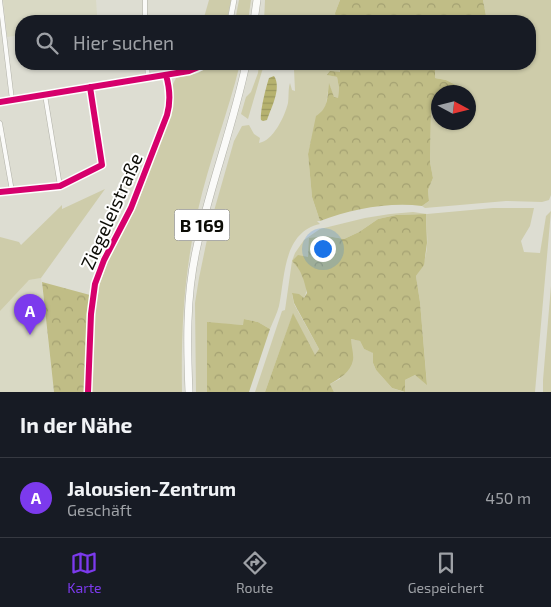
<!DOCTYPE html>
<html lang="de">
<head>
<meta charset="utf-8">
<style>
  :root { --surface:#171b24; --page:#20242c; --text:#f1f3f6; --muted:#9ea1a6; --line:#363941; --accent:#7c3aed }
  body { margin:0; font-family:"Exo 2",sans-serif; background:var(--page); color:var(--text) }
  .compass { position:absolute; left:431px; top:85px; width:45px; height:45px; border-radius:50%; background:var(--surface); box-shadow:0 1px 4px #0004; rotate:97deg }
  .you { position:absolute; left:322px; top:248px; width:18px; height:18px; margin:-12px; border:4px solid #fff; border-radius:50%; background:#1a73e8; box-shadow:0 0 0 8px #1a73e833 }
  .badge { display:grid; place-items:center; width:32px; height:32px; border-radius:50%; background:var(--accent); color:#fff; font-size:16px; font-weight:700 }
  .pin { position:absolute; translate:-50% -41px; filter:drop-shadow(0 1px 2px #0008) }
  .pin::after { content:''; position:absolute; top:26px; width:18px; height:15px; background:inherit; clip-path:polygon(0 0,100% 0,50% 100%) }
  .list { margin:0; padding:0; list-style:none }
  h2 { display:flex; justify-content:space-between; align-items:center; height:65px; margin:0; padding:0 20px; font-size:21px }
  h2 small { font-size:16px; font-weight:400; color:var(--muted) }
  .list li { display:grid; grid-template-columns:32px 1fr auto; gap:15px; align-items:center; box-sizing:border-box; height:80px; padding:0 20px; border-top:1px solid var(--line) }
  .list b { display:block; font-size:19px; white-space:nowrap }
  .list p { margin:0; font-size:16px; white-space:nowrap; color:var(--muted) }
  .list em { font-size:16px; font-style:normal; color:var(--muted) }
  .icon { flex:none; width:28px; height:28px; fill:none; stroke:currentColor; stroke-width:2; stroke-linecap:round; stroke-linejoin:round }
  .map { position:relative; flex:none; width:551px; height:392px; overflow:hidden }
  .search { position:absolute; background:var(--surface); box-shadow:0 1px 4px #0004; left:15px; right:15px; top:15px; height:55px; display:flex; align-items:center; gap:12px; box-sizing:border-box; padding:0 18px; border-radius:20px; color:var(--muted); font-size:19px }
  .sheet { height:145px; background:var(--surface) }
  nav { display:flex; justify-content:space-around; align-items:center; box-sizing:border-box; height:70px; border-top:1px solid var(--line); background:var(--surface); font-size:14px; color:var(--muted) }
  nav a { display:grid; justify-items:center; gap:2px }
  nav .on { color:var(--accent) }
  .map>svg:first-child { display:block }
  .built { fill:#d9d9c4 }
  .grass { fill:#ceccaa }
  .forest { fill:url(#forest-crowns) }
  .water { fill:url(#water-rules) }
  .lines { fill:none; stroke-linecap:round; stroke-linejoin:round }
  .street-casing { stroke:#b1b1a8; stroke-width:5 }
  .secondary-casing { stroke:#b1b1a8; stroke-width:6 }
  .highway-casing { stroke:#b1b1a8; stroke-width:8 }
  .street { stroke:#fafaf8; stroke-width:4 }
  .secondary { stroke:#fafaf8; stroke-width:5 }
  .highway { stroke:#fafaf8; stroke-width:7 }
  .cycleway-casing { stroke:#fff; stroke-width:9 }
  .cycleway { stroke:#d6006c; stroke-width:6 }
  .labels { text-anchor:middle; dominant-baseline:central; stroke-width:4; stroke-linejoin:round; paint-order:stroke }
  .shield { fill:#fff; stroke:#565651; stroke-width:1 }
  .shield-label { font-size:18px; font-weight:bold; fill:#0d0d07 }
  .street-label { font-size:19px; fill:#0d0d07; stroke:#fff }
</style>
</head>
<body>
<div class="map">
<svg width="551" height="392" viewBox="0 0 551 392">
  <defs>
    <pattern id="forest-crowns" width="20" height="18" patternUnits="userSpaceOnUse" patternTransform="scale(1.25)"><rect width="20" height="18" fill="#c0bd86"/><path d="M2 6a3 3 0 1 1 6 0M12 15a3 3 0 1 1 6 0" fill="none" stroke="#a4a172"/></pattern>
    <pattern id="water-rules" width="6" height="5" patternUnits="userSpaceOnUse" patternTransform="scale(1.25)"><rect width="6" height="5" fill="#b6b26f"/><path d="M0 2.5h6" fill="none" stroke="#9b985f"/></pattern>
  </defs>
  <rect width="100%" height="100%" fill="#ddddd2"/>
  <path class="built" d="M 3,0 L 96,0 L 97,15 L 58,17 L 58,21 L 21,21 L 21,35 L 7,37 Z
    M 41,278 L 54,392 L 0,392 L 0,304 L 29,280 Z"/>
  <path class="grass" d="M 209,0 L 231,0 L 227,21 L 203,21 Z
    M 239,0 L 251,0 L 248,21 L 235,21 Z
    M 265,0 L 340,0 L 335,13 L 336,21 L 264,21 Z
    M 483,0 L 551,0 L 551,195 L 549,200 L 542,202 L 506,201 L 425,208 L 422,206 L 429,201 L 428,190 L 433,178 L 430,162 L 431,110 L 435,105 L 438,104 L 438,122 L 468,122 L 468,92 L 462,92 L 462,88 L 446,80 L 435,78 L 435,64 L 530,64 L 530,21 L 487,21 Z
    M 213,64 L 240,64 C 228,113 209,161 198,210 C 184,274 181,327 182,392 L 88,392 L 95,312 L 100,283 L 108,260 L 137,205 L 169,118 L 173,100 L 173,84 L 176,78 L 198,73 Z
    M 259,64 L 267,64 L 265,65 L 262,71 L 248,119 L 241,114 L 246,97 L 251,92 L 258,73 Z
    M 290,64 L 339,64 L 340,73 L 328,75 L 337,77 L 339,88 L 338,99 L 334,98 L 329,84 L 326,105 L 312,137 L 308,154 L 312,197 L 320,221 L 317,221 L 320,224 C 283,232 285,277 279,306 C 277,314 273,321 270,329 L 258,322 L 244,319 L 244,325 L 207,323 L 207,392 L 196,392 L 195,303 L 199,278 L 210,225 L 234,141 L 242,126 L 249,125 L 254,134 L 260,138 L 259,143 C 273,141 285,116 288,103 C 289,96 288,89 290,83 L 292,90 L 295,91 L 294,69 Z
    M 105,189 L 41,278 L 29,280 L 0,311 L 0,237 L 19,242 L 21,245 L 62,205 L 62,209 Z
    M 493,208 L 534,208 L 530,226 L 521,241 L 524,252 L 540,253 L 546,216 L 551,211 L 535,392 L 405,392 L 405,380 L 415,375 L 427,384 L 420,302 L 416,276 C 431,256 427,237 426,214 L 396,215 L 378,219 L 359,232 L 344,239 L 327,236 L 308,258 L 292,261 C 301,270 311,286 304,298 L 292,294 L 294,304 L 319,349 L 315,356 L 293,314 L 265,392 L 255,392 L 282,311 L 285,310 L 292,261 L 295,253 L 304,240 L 320,229 L 365,218 L 390,214 L 413,212 L 427,214 Z
    M 551,286 L 551,392 L 543,392 L 543,380 Z
    M 351,339 L 360,341 L 364,349 L 374,353 L 373,363 L 376,370 L 392,388 L 404,392 L 334,392 L 330,384 L 340,379 Z"/>
  <path class="forest" d="M 340,0 L 483,0 L 487,21 L 336,21 L 335,13 Z
    M 339,64 L 435,64 L 435,78 L 446,80 L 462,88 L 462,92 L 438,92 L 438,104 L 434,105 L 431,110 L 430,162 L 433,178 L 428,190 L 429,201 L 422,206 C 388,202 352,209 320,221 L 312,197 L 308,154 L 316,116 C 329,108 327,97 329,83 L 334,97 L 338,98 L 339,88 L 337,77 L 327,75 L 330,71 L 340,72 Z
    M 426,214 L 427,243 L 424,265 L 416,276 L 420,302 L 427,385 L 415,375 L 405,380 L 405,392 L 392,388 L 376,370 L 373,363 L 373,353 L 364,349 L 360,341 L 351,339 C 351,345 354,354 353,360 C 351,372 339,379 330,384 L 334,392 L 265,392 L 293,313 L 315,355 L 319,349 L 294,303 L 292,293 L 299,294 L 304,298 L 307,293 C 304,280 302,271 292,261 L 298,255 L 308,257 L 309,238 L 327,236 L 344,239 L 359,232 L 378,219 L 396,215 Z
    M 42,282 L 90,295 L 87,319 L 85,392 L 54,392 Z
    M 244,319 L 258,322 L 270,329 L 249,392 L 207,392 L 207,322 L 243,325 Z"/>
  <path class="water" d="M 274,76 C 282,88 271,108 267,120 L 263,121 L 261,120 C 260,111 266,87 269,78 Z"/>
  <g class="lines">
    <defs>
      <path id="street" d="M 0,0 L 12,100
        M 145,0 L 145,21
        M 147,64 L 148,78
        M 45,95 L 60,186
        M 0,123 L 12,191
        M 0,192 L 60,186 L 102,165 L 90,87
        M 88,392 L 91,314 L 95,284 L 104,260 L 131,208 L 167,115 C 171,101 170,89 166,75"/>
      <path id="secondary" d="M 230,21 L 234,0
        M 0,102 L 189,71 L 206,64"/>
      <path id="highway" d="M 254,21 L 257,0
        M 189,392 C 187,345 186,297 196,251 C 209,188 233,127 246,64"/>
    </defs>
    <use href="#street" class="street-casing"/>
    <use href="#secondary" class="secondary-casing"/>
    <use href="#highway" class="highway-casing"/>
    <use href="#street" class="street"/>
    <use href="#secondary" class="secondary"/>
    <use href="#highway" class="highway"/>
    <defs>
      <path id="cycleway" d="M 0,102 L 189,71 L 206,64
        M 0,192 L 60,186 L 102,165 L 90,87
        M 88,392 L 91,314 L 95,284 L 104,260 L 131,208 L 167,115 C 171,101 170,89 166,75"/>
    </defs>
    <use href="#cycleway" class="cycleway-casing"/>
    <use href="#cycleway" class="cycleway"/>
  </g>
  <g class="labels">
    <rect class="shield" x="174.5" y="209.5" width="55" height="31" rx="4"/>
    <g class="shield-label">
      <text x="202" y="225">B 169</text>
    </g>
    <g class="street-label">
      <text transform="translate(111 211) rotate(-66)">Ziegeleistraße</text>
    </g>
  </g>
</svg>
<svg class="compass" viewBox="-18 -18 36 36"><path d="M0-13l5 13h-10z" fill="#e53935"/><path d="M0 13l5-13h-10z" fill="#9ea1a6"/></svg>
<div class="you"></div>
<div class="pin badge" style="left:30px;top:335px">A</div>
<div class="search"><svg class="icon" aria-label="search" viewBox="0 0 24 24"><circle cx="10" cy="10" r="6"/><path d="M15 15l6 6"/></svg>Hier suchen</div>
</div>
<section class="sheet">
<h2>In der Nähe<small></small></h2>
<ul class="list">
<li><span class="badge">A</span><div><b>Jalousien-Zentrum</b><p>Geschäft</p></div><em>450 m</em></li>
</ul>
</section>
<nav>
<a class="on"><svg class="icon" aria-label="map" viewBox="0 0 24 24"><path d="M3 6l6-2 6 2 6-2v14l-6 2-6-2-6 2zM9 4v14M15 6v14"/></svg>Karte</a>
<a><svg class="icon" aria-label="directions" viewBox="0 0 24 24"><path d="M12 3l9 9-9 9-9-9zM9 14v-3h6M13 9l2 2-2 2"/></svg>Route</a>
<a><svg class="icon" aria-label="saved" viewBox="0 0 24 24"><path d="M7 4h10v16l-5-4-5 4z"/></svg>Gespeichert</a>
</nav>
</body>
</html>
